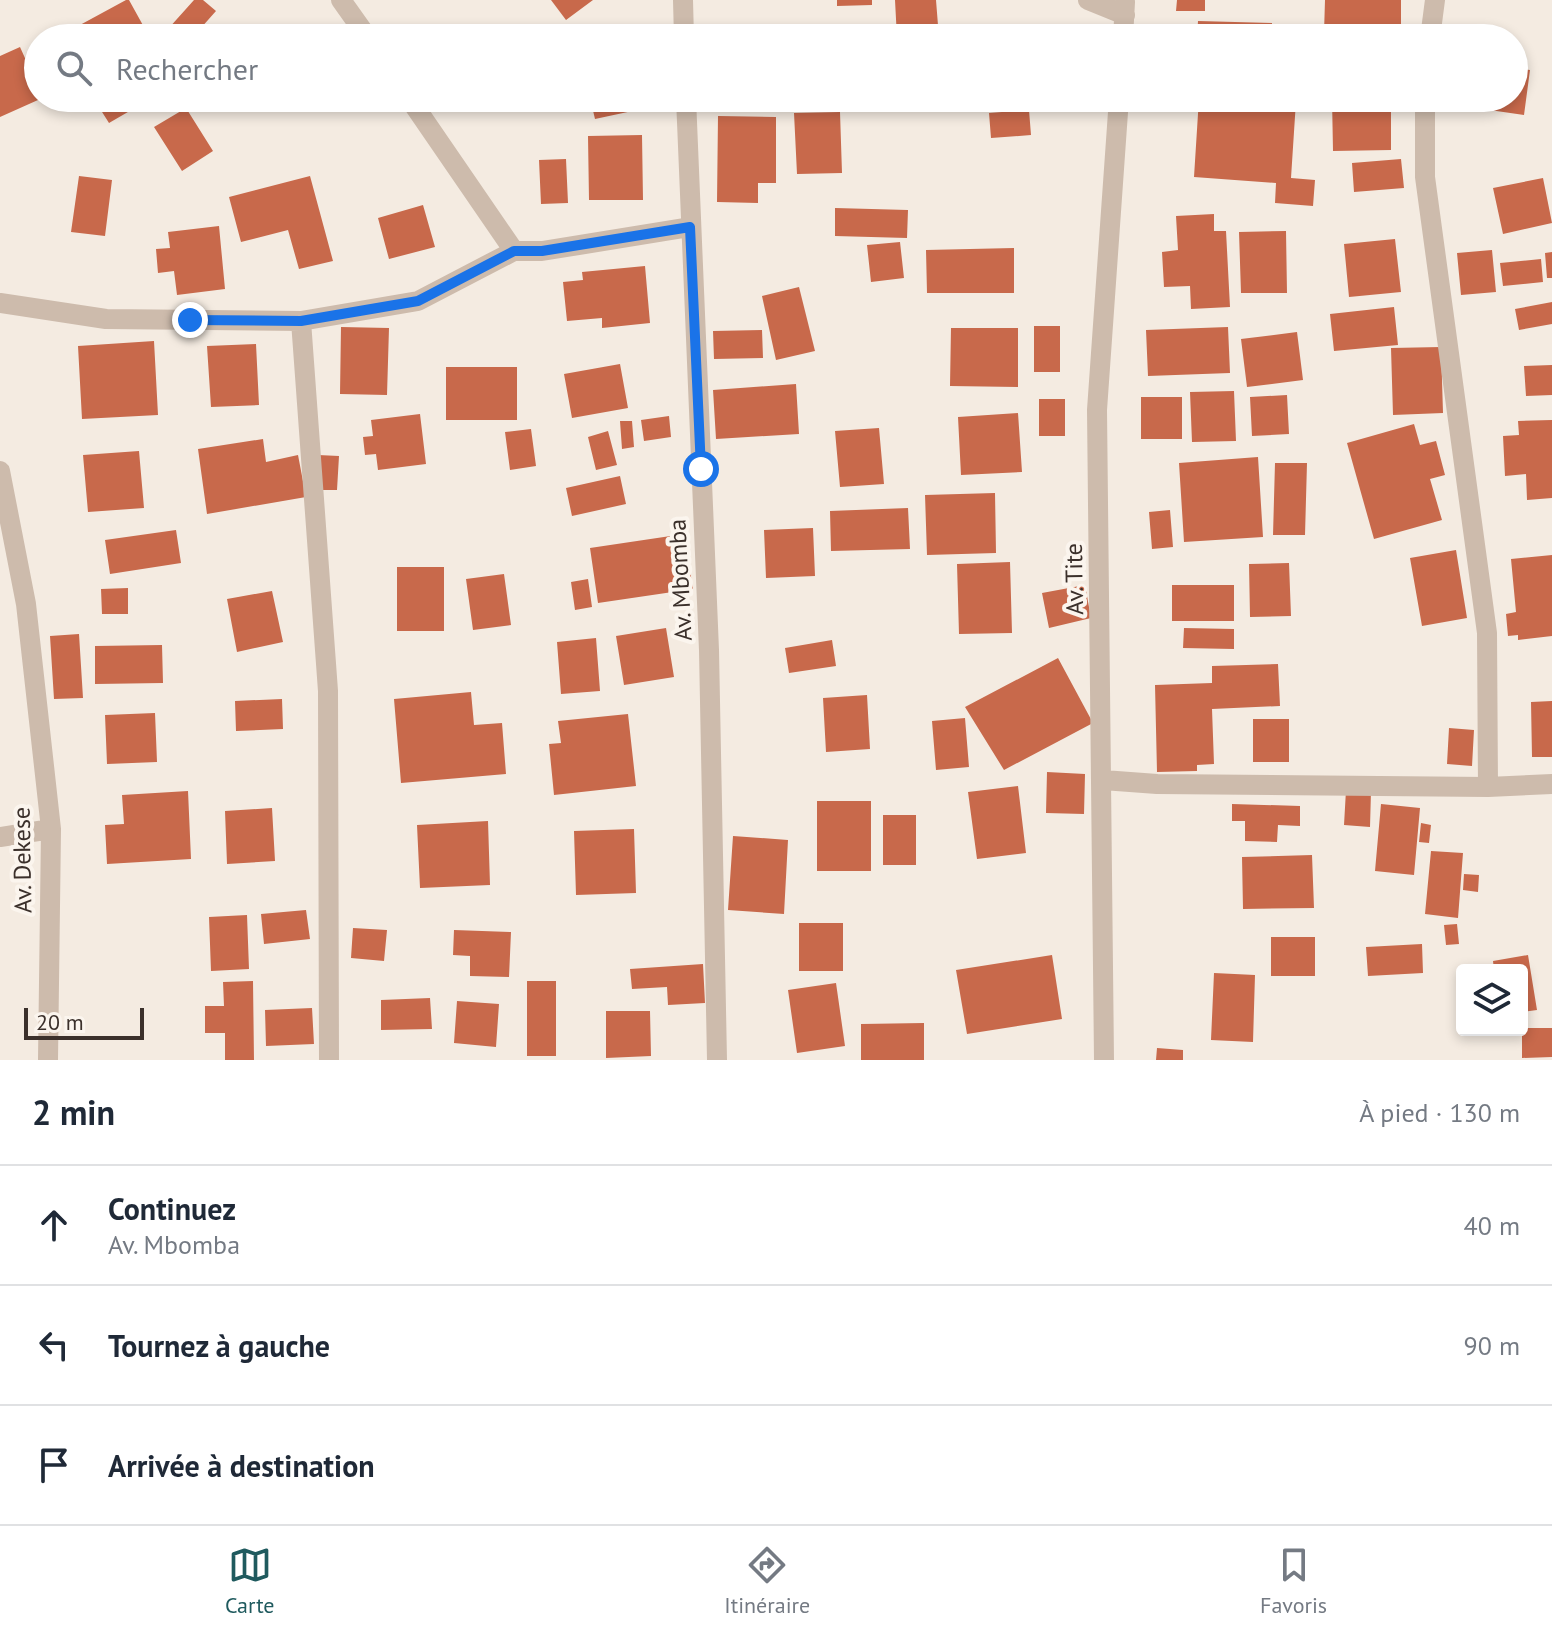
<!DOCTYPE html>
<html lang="fr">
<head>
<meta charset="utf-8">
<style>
  :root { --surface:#fff; --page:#f6f6f7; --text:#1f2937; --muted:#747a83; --line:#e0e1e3; --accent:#1f5a5e }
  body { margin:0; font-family:"PT Sans",sans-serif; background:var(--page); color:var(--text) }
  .controls { position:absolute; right:24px; bottom:24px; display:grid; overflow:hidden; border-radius:8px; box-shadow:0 4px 12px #0003 }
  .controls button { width:72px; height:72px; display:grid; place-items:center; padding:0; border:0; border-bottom:2px solid var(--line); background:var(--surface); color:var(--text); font:40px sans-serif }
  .scale { position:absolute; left:24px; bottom:20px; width:120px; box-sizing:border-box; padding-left:8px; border:4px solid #3b302b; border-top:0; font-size:22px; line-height:28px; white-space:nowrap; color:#3b302b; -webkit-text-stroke:6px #fbf5ee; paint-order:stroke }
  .stop { position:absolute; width:24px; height:24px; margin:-18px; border:6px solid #1a73e8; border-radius:50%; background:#fff }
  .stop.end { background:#1a73e8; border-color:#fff; box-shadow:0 2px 8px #0008 }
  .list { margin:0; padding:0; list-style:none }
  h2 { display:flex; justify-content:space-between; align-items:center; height:104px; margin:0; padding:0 32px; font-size:34px }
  h2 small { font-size:26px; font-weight:400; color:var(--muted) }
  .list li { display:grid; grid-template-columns:52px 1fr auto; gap:24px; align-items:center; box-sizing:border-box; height:120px; padding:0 32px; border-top:2px solid var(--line) }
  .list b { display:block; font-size:30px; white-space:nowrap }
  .list p { margin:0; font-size:26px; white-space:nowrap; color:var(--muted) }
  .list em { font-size:26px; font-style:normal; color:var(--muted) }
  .icon { flex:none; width:44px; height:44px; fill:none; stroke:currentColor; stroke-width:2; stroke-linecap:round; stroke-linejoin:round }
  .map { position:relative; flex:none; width:1552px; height:1060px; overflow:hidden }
  .search { position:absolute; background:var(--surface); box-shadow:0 4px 12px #0003; left:24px; right:24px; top:24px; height:88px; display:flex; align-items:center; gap:20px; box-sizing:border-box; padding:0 28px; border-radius:44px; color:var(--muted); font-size:30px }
  .sheet { height:464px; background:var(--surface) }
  nav { display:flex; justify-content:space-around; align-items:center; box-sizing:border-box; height:112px; border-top:2px solid var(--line); background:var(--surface); font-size:22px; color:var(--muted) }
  nav a { display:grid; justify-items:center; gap:4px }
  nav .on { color:var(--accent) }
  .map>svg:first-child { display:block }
  .building { fill:#c8694b }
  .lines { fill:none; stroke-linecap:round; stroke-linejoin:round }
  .minor { stroke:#cdbbac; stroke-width:20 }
  .route { stroke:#1a73e8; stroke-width:10 }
  .labels { text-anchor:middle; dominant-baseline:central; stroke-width:8; stroke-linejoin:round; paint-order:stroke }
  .street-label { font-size:24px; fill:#3b302b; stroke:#fbf5ee }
</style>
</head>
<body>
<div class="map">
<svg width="1552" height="1060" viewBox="0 0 1552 1060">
  <rect width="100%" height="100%" fill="#f4ebe1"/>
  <path class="building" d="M 129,0 L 150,38 L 56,38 L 126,0 Z
    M 194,0 L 203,0 L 216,11 L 192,38 L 177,38 L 168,29 Z
    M 551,0 L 593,0 L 566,20 Z
    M 837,0 L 872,0 L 872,5 L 837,6 Z
    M 895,0 L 936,0 L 939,38 L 897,38 Z
    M 1177,0 L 1205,0 L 1205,11 L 1176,11 Z
    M 1325,0 L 1401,0 L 1401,35 L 1324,33 Z
    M 1198,21 L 1272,23 L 1272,38 L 1197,38 Z
    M 473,28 L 474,38 L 431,38 L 430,33 Z
    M 20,47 L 38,87 L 38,100 L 0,117 L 0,56 Z
    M 1514,68 L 1530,70 L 1524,115 L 1469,107 L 1470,98 L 1514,98 Z
    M 107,98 L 152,98 L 109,123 L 97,104 Z
    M 292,98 L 314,98 L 302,109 Z
    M 590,98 L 634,98 L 637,110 L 595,119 Z
    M 1043,98 L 1060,98 L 1060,105 L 1044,106 Z
    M 1155,98 L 1184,98 L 1183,106 L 1155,104 Z
    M 1199,98 L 1296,101 L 1291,178 L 1315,180 L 1313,206 L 1275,203 L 1276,183 L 1194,177 Z
    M 1332,98 L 1391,98 L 1391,150 L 1333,151 Z
    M 186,108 L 213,151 L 182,171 L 154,127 Z
    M 1029,110 L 1031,135 L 991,138 L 989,113 Z
    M 840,112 L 842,173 L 797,174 L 794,113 Z
    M 718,116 L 776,117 L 776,183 L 758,183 L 758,203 L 717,202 Z
    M 642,135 L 643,200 L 589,200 L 588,136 Z
    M 566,159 L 568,203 L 541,204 L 539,160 Z
    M 1401,159 L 1404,188 L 1354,192 L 1352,163 Z
    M 79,176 L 112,180 L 105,236 L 71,232 Z
    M 310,176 L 333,261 L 299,269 L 288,230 L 241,242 L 229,197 Z
    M 1543,178 L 1552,223 L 1503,234 L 1493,188 Z
    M 423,205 L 435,247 L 389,259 L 378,218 Z
    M 835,208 L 908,210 L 907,238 L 835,236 Z
    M 1214,214 L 1214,231 L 1226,231 L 1230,307 L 1191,309 L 1190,286 L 1164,287 L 1162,252 L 1178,250 L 1176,216 Z
    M 219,226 L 225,289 L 177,295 L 174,271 L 158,273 L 156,249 L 170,248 L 168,232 Z
    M 1286,231 L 1287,293 L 1241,293 L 1239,232 Z
    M 1395,239 L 1401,292 L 1349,297 L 1344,244 Z
    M 900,242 L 904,278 L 871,282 L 867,245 Z
    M 1014,248 L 1014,293 L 927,293 L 926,250 Z
    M 1492,250 L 1496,292 L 1461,295 L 1457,253 Z
    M 1552,252 L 1552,278 L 1547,278 L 1545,253 Z
    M 1541,259 L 1543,282 L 1503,286 L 1500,263 Z
    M 645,266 L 650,323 L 602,328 L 602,318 L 567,321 L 563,282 L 583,280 L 582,272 Z
    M 799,287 L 815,351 L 776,360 L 762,296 Z
    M 1552,302 L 1552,324 L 1519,330 L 1515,309 Z
    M 1394,307 L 1398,345 L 1334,351 L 1330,314 Z
    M 1034,326 L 1060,326 L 1060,372 L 1034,372 Z
    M 341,327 L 389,328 L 387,395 L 340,394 Z
    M 1228,327 L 1230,373 L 1148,376 L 1146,330 Z
    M 951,328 L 1018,328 L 1018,387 L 950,386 Z
    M 762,330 L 763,358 L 714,359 L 713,331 Z
    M 1297,332 L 1303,380 L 1247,387 L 1241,339 Z
    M 154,341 L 158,415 L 82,419 L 78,346 Z
    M 256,344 L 259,405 L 211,407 L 207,346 Z
    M 1441,347 L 1443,413 L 1393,415 L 1391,348 Z
    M 620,364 L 628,408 L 572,418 L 564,374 Z
    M 1552,365 L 1552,395 L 1526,396 L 1524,366 Z
    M 446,367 L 517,367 L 517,420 L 446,420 Z
    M 796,384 L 799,434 L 716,439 L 713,390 Z
    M 1234,391 L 1236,441 L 1192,442 L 1190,392 Z
    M 1287,395 L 1289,434 L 1252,436 L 1250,397 Z
    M 1141,397 L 1182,397 L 1182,439 L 1141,439 Z
    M 1039,399 L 1065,399 L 1065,436 L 1039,436 Z
    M 1018,413 L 1022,472 L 961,475 L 958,417 Z
    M 420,414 L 426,464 L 378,470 L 376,454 L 365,455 L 363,437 L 373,436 L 371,420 Z
    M 669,416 L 671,437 L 644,441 L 641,420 Z
    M 1552,420 L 1552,498 L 1527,500 L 1526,474 L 1505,476 L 1503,436 L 1519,435 L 1518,421 Z
    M 620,421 L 632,421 L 634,447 L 622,449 Z
    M 1414,424 L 1420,445 L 1436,441 L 1445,475 L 1430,479 L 1442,520 L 1374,539 L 1347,443 Z
    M 879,428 L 884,484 L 840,487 L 835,431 Z
    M 531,429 L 536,466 L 510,470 L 505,432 Z
    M 608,431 L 617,465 L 596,470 L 588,437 Z
    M 263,439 L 266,462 L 298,455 L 306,497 L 207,514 L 198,449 Z
    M 139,451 L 144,508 L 88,512 L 83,455 Z
    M 318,455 L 339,456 L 337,490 L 316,490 Z
    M 1258,457 L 1263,537 L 1184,542 L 1179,463 Z
    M 1275,463 L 1307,463 L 1305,535 L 1273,535 Z
    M 620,476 L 626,504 L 572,516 L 566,488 Z
    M 995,493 L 996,553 L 927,555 L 925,495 Z
    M 908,508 L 910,549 L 831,551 L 830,511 Z
    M 1170,510 L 1173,547 L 1152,549 L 1149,512 Z
    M 813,528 L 815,576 L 766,578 L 764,530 Z
    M 176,530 L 181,563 L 110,574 L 105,540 Z
    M 684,534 L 693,589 L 598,603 L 590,548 Z
    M 1456,550 L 1467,618 L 1422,626 L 1410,558 Z
    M 1552,555 L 1552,636 L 1518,640 L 1518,635 L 1508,636 L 1506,614 L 1516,612 L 1511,559 Z
    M 1010,562 L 1012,633 L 959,634 L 957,564 Z
    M 1289,563 L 1291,616 L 1250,617 L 1249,564 Z
    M 397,567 L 444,567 L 444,631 L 397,631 Z
    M 504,574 L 511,625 L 473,630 L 466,579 Z
    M 588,579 L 592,607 L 575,610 L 571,582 Z
    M 1085,585 L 1091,618 L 1049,628 L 1042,593 Z
    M 1172,585 L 1234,585 L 1234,621 L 1172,621 Z
    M 128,588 L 128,614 L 102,614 L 101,589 Z
    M 272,591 L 283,642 L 237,652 L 227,599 Z
    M 666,628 L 674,677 L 624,685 L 616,636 Z
    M 1184,628 L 1234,629 L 1234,649 L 1183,648 Z
    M 79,634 L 83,698 L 54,699 L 50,636 Z
    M 596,638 L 600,691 L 561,694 L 557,642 Z
    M 832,640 L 836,666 L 789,673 L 785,648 Z
    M 162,645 L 163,683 L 95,684 L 95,646 Z
    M 1058,658 L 1093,723 L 1004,770 L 965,707 Z
    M 1278,664 L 1280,706 L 1212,709 L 1214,764 L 1197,765 L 1197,771 L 1157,772 L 1155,685 L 1212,683 L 1212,666 Z
    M 471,692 L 474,725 L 502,723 L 506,774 L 401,783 L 394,699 Z
    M 867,695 L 870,749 L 826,752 L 823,698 Z
    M 282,699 L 283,729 L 236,731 L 235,701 Z
    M 1552,701 L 1552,757 L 1532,757 L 1531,702 Z
    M 155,713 L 157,762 L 107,764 L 105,715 Z
    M 628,714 L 636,786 L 554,795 L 549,744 L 561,743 L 558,721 Z
    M 965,718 L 969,767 L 936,770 L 932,721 Z
    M 1253,719 L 1289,719 L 1289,762 L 1253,762 Z
    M 1449,728 L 1474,730 L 1472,766 L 1447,764 Z
    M 1047,772 L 1085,774 L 1084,814 L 1046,813 Z
    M 1018,786 L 1026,853 L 977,859 L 968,792 Z
    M 1346,790 L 1371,791 L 1370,827 L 1344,825 Z
    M 188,791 L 191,859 L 107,864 L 105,825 L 124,824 L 122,795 Z
    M 817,801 L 871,801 L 871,871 L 817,871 Z
    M 1232,804 L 1300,806 L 1300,826 L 1278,825 L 1277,842 L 1245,841 L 1245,821 L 1232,821 Z
    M 1381,804 L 1420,808 L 1414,875 L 1375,871 Z
    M 272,808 L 275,861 L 227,864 L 225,811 Z
    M 883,815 L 916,815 L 916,865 L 883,865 Z
    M 488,821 L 490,885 L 420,888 L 417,825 Z
    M 1421,823 L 1431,825 L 1429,843 L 1419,842 Z
    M 634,829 L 636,893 L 576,895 L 574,831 Z
    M 733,836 L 788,840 L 784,914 L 728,910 Z
    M 1431,851 L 1463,853 L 1458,918 L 1425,914 Z
    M 1312,855 L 1314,908 L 1243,909 L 1242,857 Z
    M 1464,874 L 1479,875 L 1478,892 L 1463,890 Z
    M 306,910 L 310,939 L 264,944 L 261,914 Z
    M 247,915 L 249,969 L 211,971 L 209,917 Z
    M 799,923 L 843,923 L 843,971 L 799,971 Z
    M 1457,924 L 1459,944 L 1446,945 L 1444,925 Z
    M 353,928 L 387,930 L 384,961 L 351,958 Z
    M 454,930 L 511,932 L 509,977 L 470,976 L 470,956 L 453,955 Z
    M 1271,937 L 1315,937 L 1315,976 L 1271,976 Z
    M 1422,944 L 1423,973 L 1368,976 L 1366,947 Z
    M 1052,955 L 1062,1019 L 967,1034 L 956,970 Z
    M 1528,955 L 1537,1010 L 1522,1012 L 1522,970 L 1494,970 L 1493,961 Z
    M 703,964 L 705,1003 L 668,1005 L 667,987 L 632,989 L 630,969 Z
    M 1214,973 L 1255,975 L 1253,1042 L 1211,1040 Z
    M 253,981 L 254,1060 L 225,1060 L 225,1033 L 205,1033 L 205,1006 L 224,1006 L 223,982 Z
    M 527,981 L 556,981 L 556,1056 L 527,1056 Z
    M 836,983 L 845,1046 L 797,1053 L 788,990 Z
    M 430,998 L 432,1029 L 381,1030 L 381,1000 Z
    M 457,1001 L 499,1004 L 496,1047 L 454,1043 Z
    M 312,1008 L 314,1044 L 266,1046 L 265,1010 Z
    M 606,1011 L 650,1011 L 651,1056 L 606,1058 Z
    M 924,1023 L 924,1060 L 861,1060 L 861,1024 Z
    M 1522,1028 L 1552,1028 L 1552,1057 L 1522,1058 Z
    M 1157,1048 L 1183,1050 L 1183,1060 L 1156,1060 Z"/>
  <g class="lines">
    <path class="minor" d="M 341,0 L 368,38
      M 683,0 L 684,38
      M 1088,0 L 1125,15
      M 1123,38 L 1125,2
      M 1430,38 L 1435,0
      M 409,98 L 514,251
      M 686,98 L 709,650 L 717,1060
      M 1425,98 L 1425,177 L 1487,633 L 1488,787
      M 0,303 L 106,319 L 301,321 L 418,301 L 514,251 L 542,251 L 690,227
      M 301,321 L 328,691 L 329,1060
      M 0,471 L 26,604 L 51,829 L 48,1060
      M 1103,780 L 1157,784 L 1488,787 L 1552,784
      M 0,837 L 51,829
      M 1104,1060 L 1097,410 L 1119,98"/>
  </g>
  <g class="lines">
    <path class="route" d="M 190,320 L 301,321 L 418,301 L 514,251 L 542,251 L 690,227 L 701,469"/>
  </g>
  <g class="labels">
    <g class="street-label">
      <text transform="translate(1074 579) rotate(-91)">Av. Tite</text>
      <text transform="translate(680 580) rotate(-93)">Av. Mbomba</text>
      <text transform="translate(22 860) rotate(-91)">Av. Dekese</text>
    </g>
  </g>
</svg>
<div class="controls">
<button><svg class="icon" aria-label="layers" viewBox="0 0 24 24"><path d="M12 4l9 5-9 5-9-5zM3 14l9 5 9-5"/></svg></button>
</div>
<div class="scale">20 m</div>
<div class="stop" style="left:701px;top:469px"></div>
<div class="stop end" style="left:190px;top:320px"></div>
<div class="search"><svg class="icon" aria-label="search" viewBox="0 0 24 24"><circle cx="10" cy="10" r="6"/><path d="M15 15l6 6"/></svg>Rechercher</div>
</div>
<section class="sheet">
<h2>2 min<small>À pied · 130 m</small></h2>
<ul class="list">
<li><svg class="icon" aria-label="ahead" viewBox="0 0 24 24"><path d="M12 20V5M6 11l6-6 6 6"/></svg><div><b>Continuez</b><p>Av. Mbomba</p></div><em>40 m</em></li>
<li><svg class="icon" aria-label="left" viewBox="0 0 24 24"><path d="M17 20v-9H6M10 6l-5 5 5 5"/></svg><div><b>Tournez à gauche</b></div><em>90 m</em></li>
<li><svg class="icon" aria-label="arrive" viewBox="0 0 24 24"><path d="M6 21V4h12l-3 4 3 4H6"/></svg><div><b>Arrivée à destination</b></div></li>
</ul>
</section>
<nav>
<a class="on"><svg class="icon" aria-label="map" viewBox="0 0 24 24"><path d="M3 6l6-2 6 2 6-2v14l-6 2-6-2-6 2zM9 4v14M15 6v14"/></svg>Carte</a>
<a><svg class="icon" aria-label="directions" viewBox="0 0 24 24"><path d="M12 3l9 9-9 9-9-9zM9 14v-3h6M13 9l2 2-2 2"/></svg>Itinéraire</a>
<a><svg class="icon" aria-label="saved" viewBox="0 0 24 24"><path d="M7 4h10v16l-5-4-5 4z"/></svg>Favoris</a>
</nav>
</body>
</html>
